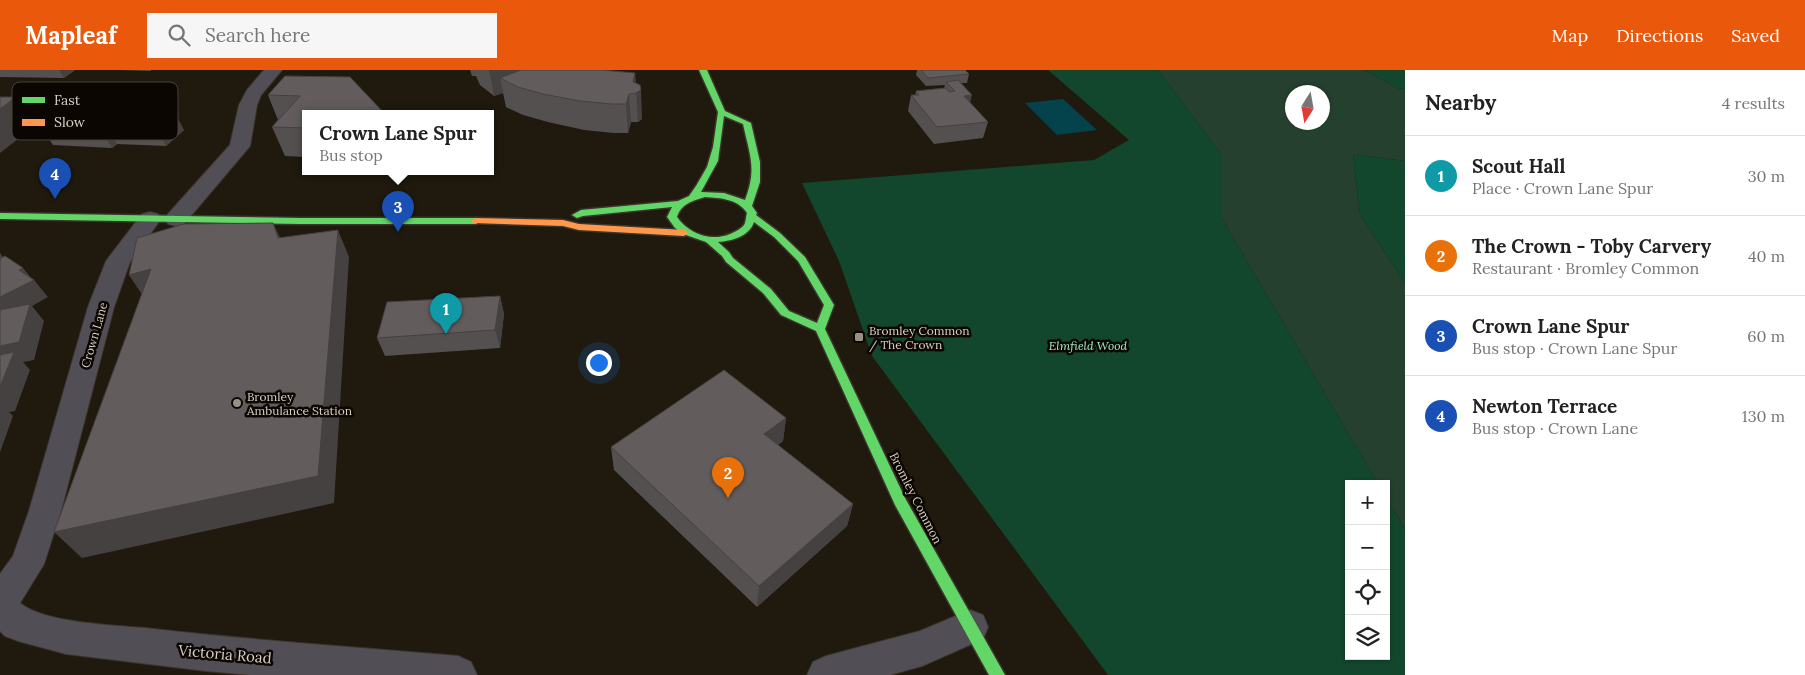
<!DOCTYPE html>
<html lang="en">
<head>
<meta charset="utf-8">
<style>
  :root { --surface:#fff; --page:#f6f6f6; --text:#222; --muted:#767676; --line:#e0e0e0; --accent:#ea580c }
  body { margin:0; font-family:Lora,serif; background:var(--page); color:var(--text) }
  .controls { position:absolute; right:15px; bottom:15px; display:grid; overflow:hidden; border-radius:0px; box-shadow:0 1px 4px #0004 }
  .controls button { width:45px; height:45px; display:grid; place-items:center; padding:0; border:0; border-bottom:1px solid var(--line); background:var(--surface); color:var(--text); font:25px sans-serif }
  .compass { position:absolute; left:1285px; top:15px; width:45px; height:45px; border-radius:50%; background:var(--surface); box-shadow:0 1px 4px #0004; rotate:191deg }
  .you { position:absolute; left:598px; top:292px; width:18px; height:18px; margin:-12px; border:4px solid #fff; border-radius:50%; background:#1a73e8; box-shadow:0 0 0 8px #1a73e833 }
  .badge { display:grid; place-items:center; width:32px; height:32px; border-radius:50%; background:var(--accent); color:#fff; font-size:16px; font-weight:700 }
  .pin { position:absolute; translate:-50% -41px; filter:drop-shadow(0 1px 2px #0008) }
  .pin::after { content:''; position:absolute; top:26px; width:18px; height:15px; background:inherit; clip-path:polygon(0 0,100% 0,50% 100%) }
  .popup { position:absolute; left:302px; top:40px; width:192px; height:65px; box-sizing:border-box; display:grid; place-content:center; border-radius:0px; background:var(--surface); filter:drop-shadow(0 1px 4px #0005); font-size:16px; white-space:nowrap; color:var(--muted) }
  .popup b { font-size:19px; color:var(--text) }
  .popup::after { content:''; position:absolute; left:50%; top:100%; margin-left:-10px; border:10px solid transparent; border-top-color:var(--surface) }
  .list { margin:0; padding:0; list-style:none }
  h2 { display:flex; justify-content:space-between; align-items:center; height:65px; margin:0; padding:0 20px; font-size:21px }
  h2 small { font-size:16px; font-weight:400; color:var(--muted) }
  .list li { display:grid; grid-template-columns:32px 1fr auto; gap:15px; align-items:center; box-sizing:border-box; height:80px; padding:0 20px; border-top:1px solid var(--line) }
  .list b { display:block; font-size:19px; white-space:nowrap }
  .list p { margin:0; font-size:16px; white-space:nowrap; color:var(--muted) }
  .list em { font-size:16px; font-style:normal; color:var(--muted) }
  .icon { flex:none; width:28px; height:28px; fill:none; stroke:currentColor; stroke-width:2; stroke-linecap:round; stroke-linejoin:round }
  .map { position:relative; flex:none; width:1405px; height:605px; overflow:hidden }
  header { display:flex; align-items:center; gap:30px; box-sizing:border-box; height:70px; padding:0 25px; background:var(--accent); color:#fff }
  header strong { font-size:24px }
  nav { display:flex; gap:28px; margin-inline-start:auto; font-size:18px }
  .search { width:350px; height:45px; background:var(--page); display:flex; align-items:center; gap:12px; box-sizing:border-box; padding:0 18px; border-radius:0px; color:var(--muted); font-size:19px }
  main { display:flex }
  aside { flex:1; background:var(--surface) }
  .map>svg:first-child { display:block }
  .green { fill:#25402f; fill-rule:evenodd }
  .forest { fill:#12472d }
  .water { fill:#04434b }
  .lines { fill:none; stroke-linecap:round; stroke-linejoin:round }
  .street-casing { stroke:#3b352d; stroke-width:2 }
  .fast-casing { stroke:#3b352d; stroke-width:3 }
  .slow-casing { stroke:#3b352d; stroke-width:3 }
  .street { fill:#514f55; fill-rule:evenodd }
  .fast { fill:#63d668; fill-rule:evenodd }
  .slow { fill:#ff974d; fill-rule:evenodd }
  .wall { fill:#54504f }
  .shaded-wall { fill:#454140 }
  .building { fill:#625d5c; stroke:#454140 }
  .poi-dot { fill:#979084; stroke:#0b0602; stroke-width:2 }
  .labels { text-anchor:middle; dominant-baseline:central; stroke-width:5; stroke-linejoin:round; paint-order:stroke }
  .poi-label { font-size:12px; fill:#d8d0c4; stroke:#0b0602; text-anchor:start }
  .street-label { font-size:12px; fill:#d8d0c4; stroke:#0b0602 }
  .park-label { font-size:12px; font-style:italic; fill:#9af1c0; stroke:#0b0602 }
  .near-street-label { font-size:15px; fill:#d8d0c4; stroke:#0b0602 }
  .key { fill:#0b0602; stroke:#48433c; stroke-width:1 }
  .key-label { font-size:14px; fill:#d8d0c4 }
</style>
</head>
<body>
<header>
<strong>Mapleaf</strong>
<div class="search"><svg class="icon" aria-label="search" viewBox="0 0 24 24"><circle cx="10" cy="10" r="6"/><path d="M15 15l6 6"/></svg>Search here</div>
<nav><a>Map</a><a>Directions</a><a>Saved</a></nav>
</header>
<main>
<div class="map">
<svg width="1405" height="605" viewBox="0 0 1405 605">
  <rect width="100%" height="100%" fill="#1f190e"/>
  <path class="green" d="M 1158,0 L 1365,0 L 1397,18 L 1405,19 L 1405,91 L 1353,84 L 1360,144 L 1405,213 L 1405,459 L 1386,427 L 1386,414 L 1378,414 L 1221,147 L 1221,84 ZM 1292,22 L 1322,22 L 1322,52 L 1292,52 Z"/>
  <path class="forest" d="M 1048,0 L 1158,0 L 1221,84 L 1221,147 L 1378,414 L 1349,414 L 1349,586 L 1386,586 L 1386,427 L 1405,459 L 1405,605 L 1108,605 L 872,286 L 839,191 L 802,113 L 1094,90 L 1129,70 Z
    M 1365,0 L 1405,0 L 1405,19 L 1397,18 Z
    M 1353,84 L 1405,91 L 1405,213 L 1360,144 Z"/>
  <path class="water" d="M 1063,29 L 1097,60 L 1057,65 L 1025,33 Z"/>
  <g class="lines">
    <defs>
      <path id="street" d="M 264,0 L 282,0 L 261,25 L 257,35 L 250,76 L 184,154 L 176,156 L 168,154 L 165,149 L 168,144 L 230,75 L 239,35 L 247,20 Z
        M 150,142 L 158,144 L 161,149 L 130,192 L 114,237 L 61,441 L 44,494 L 20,533 C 44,553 112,555 145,558 C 249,570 353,577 458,586 L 471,592 L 477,605 L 251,605 L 206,601 L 66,584 L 18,571 L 5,566 L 0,561 L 0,504 L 13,486 L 29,441 L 88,237 L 106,191 L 142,144 Z
        M 970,540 L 983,545 L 988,557 L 983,569 L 922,596 L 890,605 L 807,605 L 813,592 L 826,586 L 920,561 Z"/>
      <path id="fast" d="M 699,0 L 707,0 L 725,41 L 751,53 L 760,92 L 760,112 L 752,136 L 757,143 L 756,145 L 780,163 L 805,187 L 834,235 L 825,259 L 905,428 L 1005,605 L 989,605 L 895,435 L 816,261 L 781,245 L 763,223 L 726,192 L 722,186 L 706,172 L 683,164 L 675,158 L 667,147 L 672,137 L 583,146 L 577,148 L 572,145 L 581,140 L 678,131 L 689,126 L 696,116 L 707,97 L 713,77 L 718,42 ZM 724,46 L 743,54 C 750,86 757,99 745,130 L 724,123 L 701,122 L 718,91 ZM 705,127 C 721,128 738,129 747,143 C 746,146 746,152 744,155 C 741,159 735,162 730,164 C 711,172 689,164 677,147 C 681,134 692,131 705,127 ZM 754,152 L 774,167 L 798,191 L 824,235 L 817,253 L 789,241 L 771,219 L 733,188 L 729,182 L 718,172 C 731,171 749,167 754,152 Z
        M 0,143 L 301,148 L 476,148 L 481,151 L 476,154 L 301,154 L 0,149 Z"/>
      <path id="slow" d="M 476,148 L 563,150 L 579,154 L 684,160 L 689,163 L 684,166 L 579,160 L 563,156 L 473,153 L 471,151 Z"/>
    </defs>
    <use href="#street" class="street-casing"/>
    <use href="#fast" class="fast-casing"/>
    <use href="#slow" class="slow-casing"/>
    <use href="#street" class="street"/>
    <use href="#fast" class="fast"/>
    <use href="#slow" class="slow"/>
  </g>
  <path class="wall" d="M 0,0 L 75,0 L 64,8 L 0,7 Z
    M 118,0 L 151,0 L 151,1 Z
    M 470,0 L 602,0 L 636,13 L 642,49 L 638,52 L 631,52 L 628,63 L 614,63 L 584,60 L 548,52 L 523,45 L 506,37 L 503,23 L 494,26 L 480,15 L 476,6 L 472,6 Z
    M 917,0 L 965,0 L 969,4 L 967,13 L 961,13 L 970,33 L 988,52 L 983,68 L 934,74 L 908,41 L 911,25 L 915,25 L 916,21 L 944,18 L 945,15 L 926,16 L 916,5 Z
    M 350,7 L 306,43 L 306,87 L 285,86 L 272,57 L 278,50 L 268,25 Z
    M 109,32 L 184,60 L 166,76 L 117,74 L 112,78 L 53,75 L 34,46 Z
    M 500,226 L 504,244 L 500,278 L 385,286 L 377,268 Z
    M 786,348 L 783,371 L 778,375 L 853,434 L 847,456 L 757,537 L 614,400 L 611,377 Z"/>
  <path class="shaded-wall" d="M 59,0 L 75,0 L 64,8 Z
    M 489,0 L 546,0 L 500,8 L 503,23 L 494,26 Z
    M 635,3 L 637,23 L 641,20 L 642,49 L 638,52 L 636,23 L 633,12 Z
    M 629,24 L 631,52 L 628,63 L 626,34 Z
    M 972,25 L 968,41 L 964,26 Z
    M 16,27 L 35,56 L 0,83 L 0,39 Z
    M 169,31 L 184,60 L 166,76 L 150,47 Z
    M 100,44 L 117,74 L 112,78 L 94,49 Z
    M 273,153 L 286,180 L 278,168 Z
    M 338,160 L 349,187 L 334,433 L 82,488 L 54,462 Z
    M 0,183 L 7,192 L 0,197 Z
    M 23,198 L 33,210 L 34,210 L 48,227 L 32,236 L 44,251 L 34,290 L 23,292 L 30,300 L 15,341 L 9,342 L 13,346 L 0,382 L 0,227 L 19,200 Z
    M 151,199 L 147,232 L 129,205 Z
    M 500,226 L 504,244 L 500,278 L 495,260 Z
    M 786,348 L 783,371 L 762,387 L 764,364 Z
    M 853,434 L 847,456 L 757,537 L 759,516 Z"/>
  <path class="building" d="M 521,0 L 602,0 L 635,3 L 633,12 L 640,15 L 641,20 L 636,23 L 629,24 L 626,34 L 612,34 L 580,31 L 543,24 L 518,17 L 500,8 Z
    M 921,0 L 965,0 L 969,4 L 928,8 Z
    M 285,6 L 350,7 L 384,43 L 306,43 L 306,58 L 272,57 L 300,26 L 268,25 Z
    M 958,10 L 972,25 L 964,26 L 988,52 L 937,57 L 911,25 L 919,25 L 916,21 L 946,18 L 949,22 L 955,21 L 946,12 Z
    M 0,27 L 16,27 L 0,39 Z
    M 114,28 L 169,31 L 150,47 L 100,44 L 94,49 L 34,46 L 57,29 L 109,32 Z
    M 273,153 L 278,168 L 338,160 L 318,406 L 54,462 L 151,199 L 129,205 L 137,168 L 184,154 Z
    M 5,186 L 23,198 L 19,200 L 34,210 L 0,227 L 0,189 Z
    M 500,226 L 495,260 L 377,268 L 387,232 Z
    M 30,234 L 19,272 L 0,276 L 0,240 Z
    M 14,282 L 0,317 L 0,285 Z
    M 724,300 L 786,348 L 764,364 L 853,434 L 759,516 L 611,377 Z"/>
  <g class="poi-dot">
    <rect x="854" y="262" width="10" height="10" rx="2.5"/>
    <circle cx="237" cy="333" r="5"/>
  </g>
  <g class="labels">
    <g class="poi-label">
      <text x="869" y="260">Bromley Common<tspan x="869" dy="14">/ The Crown</tspan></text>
      <text x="247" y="326">Bromley<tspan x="247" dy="14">Ambulance Station</tspan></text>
    </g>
    <g class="street-label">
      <text transform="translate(94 265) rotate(-74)">Crown Lane</text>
      <text transform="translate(916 428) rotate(63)">Bromley Common</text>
    </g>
    <g class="park-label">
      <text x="1088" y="275">Elmfield Wood</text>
    </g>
    <g class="near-street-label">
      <text transform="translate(225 584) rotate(5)">Victoria Road</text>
    </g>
  </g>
  <rect x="12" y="12" width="166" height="58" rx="8" class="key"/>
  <rect x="22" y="27" width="23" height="6" fill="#63d668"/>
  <rect x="22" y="49" width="23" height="7" fill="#ff974d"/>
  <g class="key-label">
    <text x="54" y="35">Fast</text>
    <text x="54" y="57">Slow</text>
  </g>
</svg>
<div class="controls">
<button>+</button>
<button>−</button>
<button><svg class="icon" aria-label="locate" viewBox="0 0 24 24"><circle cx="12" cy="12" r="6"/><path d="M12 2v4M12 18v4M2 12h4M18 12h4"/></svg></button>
<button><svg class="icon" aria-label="layers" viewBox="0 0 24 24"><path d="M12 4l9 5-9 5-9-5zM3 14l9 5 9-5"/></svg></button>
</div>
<svg class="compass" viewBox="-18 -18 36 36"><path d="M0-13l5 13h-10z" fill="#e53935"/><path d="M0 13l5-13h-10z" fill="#767676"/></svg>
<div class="you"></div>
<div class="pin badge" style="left:446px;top:264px;background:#0f9aa8">1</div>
<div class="pin badge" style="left:728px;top:428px;background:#e8710a">2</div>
<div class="pin badge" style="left:398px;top:162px;background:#1a4fb4">3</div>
<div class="popup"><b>Crown Lane Spur</b>Bus stop</div>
<div class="pin badge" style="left:55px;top:129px;background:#1a4fb4">4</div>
</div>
<aside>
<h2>Nearby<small>4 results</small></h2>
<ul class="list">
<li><span class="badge" style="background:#0f9aa8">1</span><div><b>Scout Hall</b><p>Place · Crown Lane Spur</p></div><em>30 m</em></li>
<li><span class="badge" style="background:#e8710a">2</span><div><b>The Crown - Toby Carvery</b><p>Restaurant · Bromley Common</p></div><em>40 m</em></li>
<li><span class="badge" style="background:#1a4fb4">3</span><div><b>Crown Lane Spur</b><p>Bus stop · Crown Lane Spur</p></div><em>60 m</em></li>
<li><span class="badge" style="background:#1a4fb4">4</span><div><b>Newton Terrace</b><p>Bus stop · Crown Lane</p></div><em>130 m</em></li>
</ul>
</aside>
</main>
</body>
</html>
